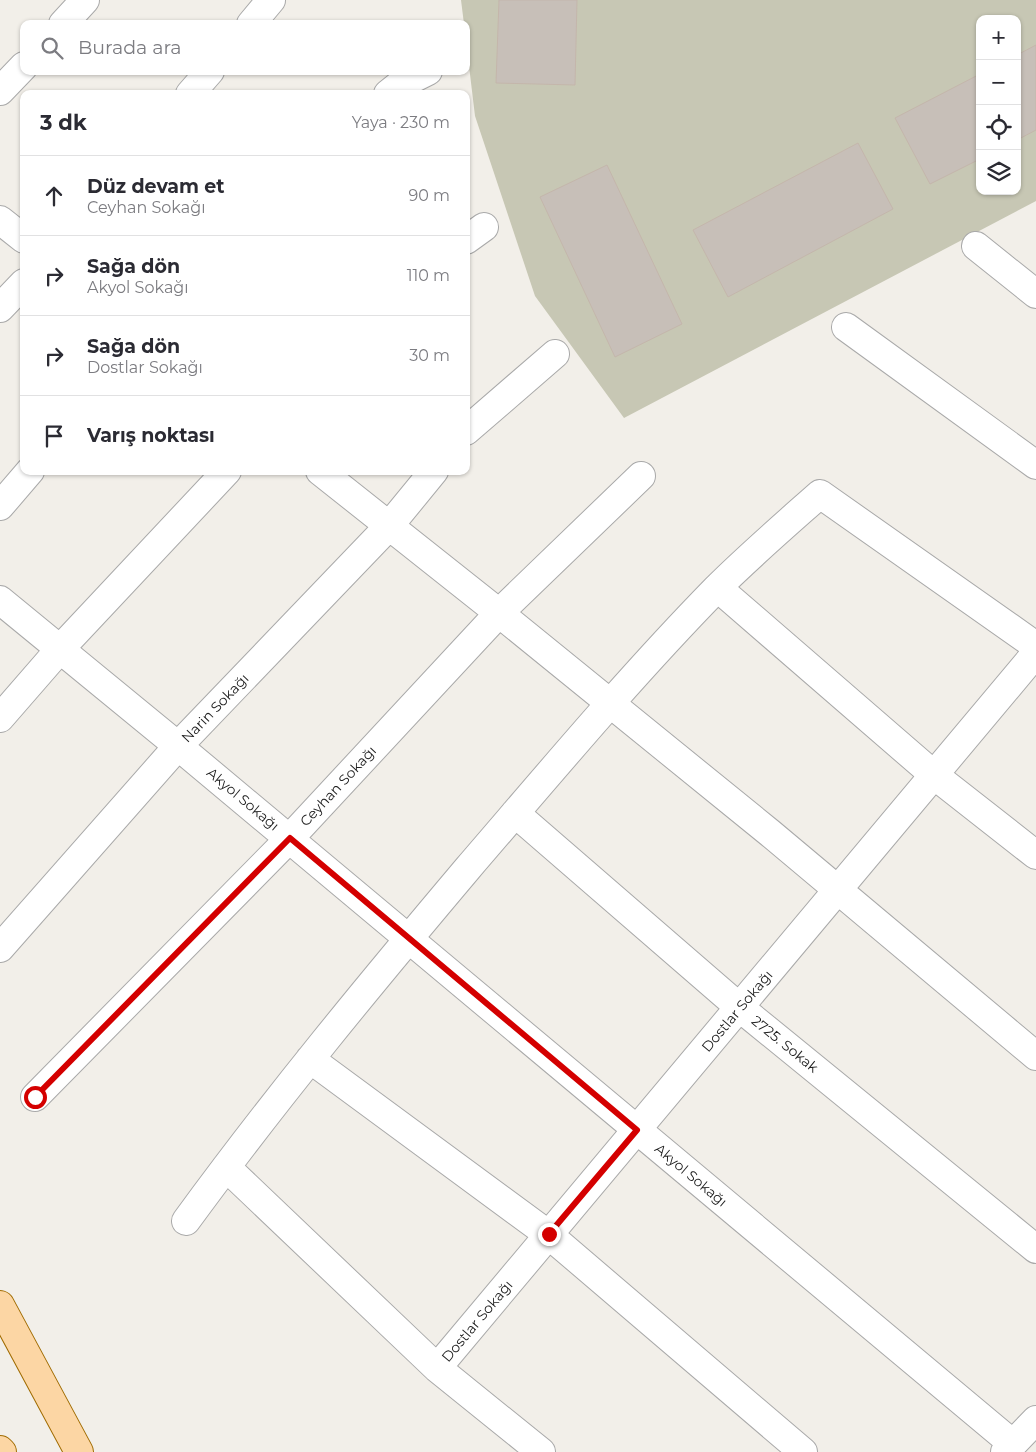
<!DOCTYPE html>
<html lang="tr">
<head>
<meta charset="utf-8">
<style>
  :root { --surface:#fff; --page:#f2f2f3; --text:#2b2b33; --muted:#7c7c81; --line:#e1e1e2 }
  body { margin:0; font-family:Montserrat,sans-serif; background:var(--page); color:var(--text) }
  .controls { position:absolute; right:15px; top:15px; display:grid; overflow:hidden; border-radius:10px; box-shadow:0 1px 4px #0004 }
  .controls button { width:45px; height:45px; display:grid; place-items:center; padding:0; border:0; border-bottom:1px solid var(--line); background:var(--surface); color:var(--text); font:25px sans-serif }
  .stop { position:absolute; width:15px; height:15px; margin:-11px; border:4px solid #d40000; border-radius:50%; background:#fff }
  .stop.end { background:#d40000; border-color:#fff; box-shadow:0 1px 5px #0008 }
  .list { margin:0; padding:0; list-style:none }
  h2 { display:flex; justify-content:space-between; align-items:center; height:65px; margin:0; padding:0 20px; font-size:21px }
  h2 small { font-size:16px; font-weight:400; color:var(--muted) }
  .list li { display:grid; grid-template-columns:32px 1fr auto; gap:15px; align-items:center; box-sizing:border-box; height:80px; padding:0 20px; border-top:1px solid var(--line) }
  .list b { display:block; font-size:19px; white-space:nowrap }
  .list p { margin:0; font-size:16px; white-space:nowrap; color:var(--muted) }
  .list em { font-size:16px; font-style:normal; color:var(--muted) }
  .icon { flex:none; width:28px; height:28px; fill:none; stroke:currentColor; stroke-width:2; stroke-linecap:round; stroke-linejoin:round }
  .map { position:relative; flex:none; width:1036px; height:1452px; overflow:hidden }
  .search { position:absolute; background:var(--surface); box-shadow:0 1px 4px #0004; left:20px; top:20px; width:450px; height:55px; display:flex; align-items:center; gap:12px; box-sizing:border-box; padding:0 18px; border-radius:10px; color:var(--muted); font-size:19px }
  .panel { position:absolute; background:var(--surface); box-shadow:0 1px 4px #0004; left:20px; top:90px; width:450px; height:385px; border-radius:10px }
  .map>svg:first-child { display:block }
  .construction { fill:#c7c7b4; fill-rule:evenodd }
  .building { fill:#c7bfb8; stroke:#c4b6ab }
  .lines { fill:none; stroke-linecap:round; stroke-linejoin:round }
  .minor-casing { stroke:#a9a9a9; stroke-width:30 }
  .major-casing { stroke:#a06b00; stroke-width:30 }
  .minor { stroke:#fff; stroke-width:28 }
  .major { stroke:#fcd6a4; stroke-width:28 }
  .route { stroke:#d40000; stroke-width:6 }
  .labels { text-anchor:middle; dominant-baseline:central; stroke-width:4.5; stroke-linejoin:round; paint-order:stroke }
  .street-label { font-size:14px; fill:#222; stroke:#fff }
</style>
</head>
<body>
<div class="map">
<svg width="1036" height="1452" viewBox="0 0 1036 1452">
  <rect width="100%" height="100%" fill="#f2efe9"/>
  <path class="construction" d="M 461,0 L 1036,0 L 1036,201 L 624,418 L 535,296 L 475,116 L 466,41 L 466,24 L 464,24 ZM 980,19 L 1017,19 L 1017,191 L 980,191 Z"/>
  <path class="building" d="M 499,0 L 577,0 L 575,85 L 496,83 Z
    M 1036,45 L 1036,130 L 1017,140 L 1017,55 Z
    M 980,74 L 980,159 L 930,184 L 895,118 Z
    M 858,143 L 893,209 L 728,297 L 693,230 Z
    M 607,165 L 682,324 L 615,357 L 540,197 Z"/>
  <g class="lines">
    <defs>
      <path id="minor" d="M 63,24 L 85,0
        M 251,24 L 271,0
        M 0,91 L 24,66
        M 190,94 L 210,71
        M 388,94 L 398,86 L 428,71
        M 0,220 L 24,239
        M 466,240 L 484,227
        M 976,246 L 1036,294
        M 0,308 L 24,283
        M 846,327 L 1036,465
        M 466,431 L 555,354
        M 320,471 L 499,613 L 770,833 L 1036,1056
        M 0,506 L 30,471
        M 718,588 L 934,775 L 1036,855
        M 0,600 L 178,746 L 1013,1444
        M 0,718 L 60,649 L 227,471
        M 515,813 L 739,1007 L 1036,1249
        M 0,948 L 178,746 L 389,526 L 434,471
        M 310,1059 L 549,1235 L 803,1452
        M 35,1097 L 289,839 L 499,613 L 641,476
        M 226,1167 L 437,1368 L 541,1452
        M 186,1221 C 275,1099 371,983 468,868 C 549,774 629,678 716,589 C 749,556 785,525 820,494 L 1036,646
        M 437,1368 L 1036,653
        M 1005,1452 L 1036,1420"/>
      <path id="major" d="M 0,1305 L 79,1452
        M 0,1450 L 2,1452"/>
    </defs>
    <use href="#minor" class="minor-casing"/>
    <use href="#major" class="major-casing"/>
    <use href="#minor" class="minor"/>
    <use href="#major" class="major"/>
  </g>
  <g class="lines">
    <path class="route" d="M 35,1097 L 290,838 L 637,1130 L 549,1234"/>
  </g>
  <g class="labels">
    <g class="street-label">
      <text transform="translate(215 708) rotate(-46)">Narin Sokağı</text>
      <text transform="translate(338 786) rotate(-47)">Ceyhan Sokağı</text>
      <text transform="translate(243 799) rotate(40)">Akyol Sokağı</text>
      <text transform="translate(737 1011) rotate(-50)">Dostlar Sokağı</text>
      <text transform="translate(785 1044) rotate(39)">2725. Sokak</text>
      <text transform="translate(691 1175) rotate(40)">Akyol Sokağı</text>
      <text transform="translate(477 1321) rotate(-50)">Dostlar Sokağı</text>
    </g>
  </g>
</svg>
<div class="controls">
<button>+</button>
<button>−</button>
<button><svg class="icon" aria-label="locate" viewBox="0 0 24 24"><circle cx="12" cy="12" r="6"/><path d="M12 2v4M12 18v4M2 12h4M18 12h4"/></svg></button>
<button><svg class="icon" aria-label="layers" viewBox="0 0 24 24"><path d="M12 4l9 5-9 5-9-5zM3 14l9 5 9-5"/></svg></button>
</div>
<div class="stop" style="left:35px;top:1097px"></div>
<div class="stop end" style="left:549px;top:1234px"></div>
<div class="search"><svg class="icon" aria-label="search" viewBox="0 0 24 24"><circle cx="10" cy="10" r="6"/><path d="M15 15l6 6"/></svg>Burada ara</div>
<section class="panel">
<h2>3 dk<small>Yaya · 230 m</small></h2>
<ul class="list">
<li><svg class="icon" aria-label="ahead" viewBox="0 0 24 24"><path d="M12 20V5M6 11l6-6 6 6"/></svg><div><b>Düz devam et</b><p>Ceyhan Sokağı</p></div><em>90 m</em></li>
<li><svg class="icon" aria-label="right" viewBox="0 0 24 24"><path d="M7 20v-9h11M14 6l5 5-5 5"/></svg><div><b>Sağa dön</b><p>Akyol Sokağı</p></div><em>110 m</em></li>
<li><svg class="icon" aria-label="right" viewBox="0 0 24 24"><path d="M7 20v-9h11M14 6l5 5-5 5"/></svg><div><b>Sağa dön</b><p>Dostlar Sokağı</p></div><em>30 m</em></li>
<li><svg class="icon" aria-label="arrive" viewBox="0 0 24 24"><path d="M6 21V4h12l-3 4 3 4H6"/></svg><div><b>Varış noktası</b></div></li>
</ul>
</section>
</div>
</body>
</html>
